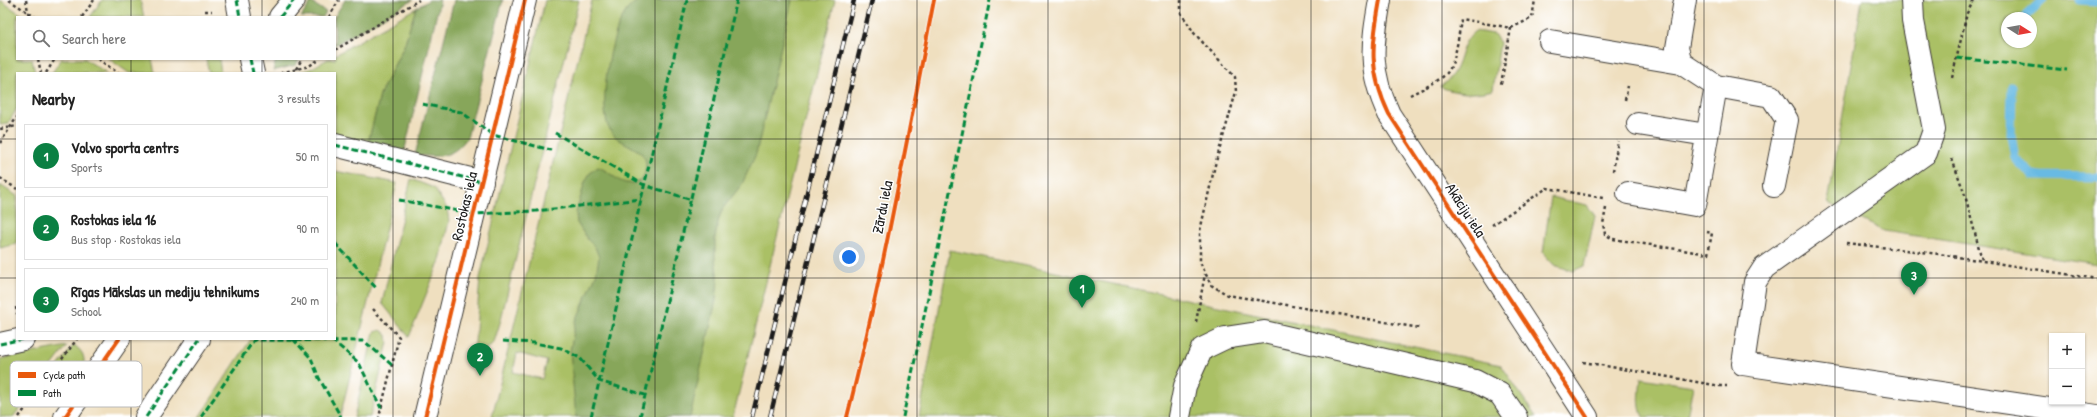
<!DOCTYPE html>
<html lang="en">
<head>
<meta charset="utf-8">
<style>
  :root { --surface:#fff; --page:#f6f6f6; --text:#222; --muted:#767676; --line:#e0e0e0; --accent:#0b8043 }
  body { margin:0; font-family:"Patrick Hand",sans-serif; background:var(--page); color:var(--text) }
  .controls { position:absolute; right:12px; bottom:12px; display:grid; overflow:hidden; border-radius:0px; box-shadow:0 1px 3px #0004 }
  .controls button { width:36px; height:36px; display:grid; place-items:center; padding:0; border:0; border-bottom:1px solid var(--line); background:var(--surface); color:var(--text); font:20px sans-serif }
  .compass { position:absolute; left:2001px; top:12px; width:36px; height:36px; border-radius:50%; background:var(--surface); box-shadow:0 1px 3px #0004; rotate:101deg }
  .you { position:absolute; left:849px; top:257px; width:14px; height:14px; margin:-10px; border:3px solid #fff; border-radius:50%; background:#1a73e8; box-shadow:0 0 0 6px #1a73e833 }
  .badge { display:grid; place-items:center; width:26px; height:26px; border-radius:50%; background:var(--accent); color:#fff; font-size:13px; font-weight:700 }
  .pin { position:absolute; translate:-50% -33px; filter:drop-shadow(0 1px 2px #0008) }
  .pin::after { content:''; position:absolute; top:21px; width:14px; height:12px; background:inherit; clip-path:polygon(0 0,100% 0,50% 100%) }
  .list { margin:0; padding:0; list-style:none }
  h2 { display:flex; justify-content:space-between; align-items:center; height:52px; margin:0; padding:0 16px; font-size:17px }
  h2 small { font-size:13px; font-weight:400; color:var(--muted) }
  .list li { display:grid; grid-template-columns:26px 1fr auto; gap:12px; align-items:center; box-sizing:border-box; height:64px; margin:0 8px 8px; padding:0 8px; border:1px solid var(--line); border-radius:0px }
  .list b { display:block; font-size:15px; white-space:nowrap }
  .list p { margin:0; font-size:13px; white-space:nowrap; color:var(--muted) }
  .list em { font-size:13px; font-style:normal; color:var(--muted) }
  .icon { flex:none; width:22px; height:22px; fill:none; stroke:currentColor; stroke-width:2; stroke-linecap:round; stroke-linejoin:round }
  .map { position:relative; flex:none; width:2097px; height:417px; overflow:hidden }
  .search { position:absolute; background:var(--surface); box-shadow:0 1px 3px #0004; left:16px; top:16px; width:320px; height:44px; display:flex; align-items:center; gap:10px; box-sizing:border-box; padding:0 14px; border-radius:0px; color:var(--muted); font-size:15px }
  .panel { position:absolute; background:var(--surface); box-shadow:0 1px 3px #0004; left:16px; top:72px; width:320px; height:268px; border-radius:0px }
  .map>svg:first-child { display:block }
  .green { fill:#aac065; stroke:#636e40; fill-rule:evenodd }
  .forest { fill:#87a65a; stroke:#52613b }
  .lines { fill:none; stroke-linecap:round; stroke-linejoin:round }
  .stream { stroke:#68bae3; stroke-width:9 }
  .minor-casing { stroke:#3c3934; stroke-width:24 }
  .path { stroke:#3c3934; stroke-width:2.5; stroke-dasharray:3 3; stroke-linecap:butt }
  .minor { stroke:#fff; stroke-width:22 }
  .rail-casing { stroke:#1c1c1c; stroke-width:4.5 }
  .rail { stroke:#fff; stroke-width:3; stroke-dasharray:9; stroke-linecap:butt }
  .quiet { stroke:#00873e; stroke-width:3; stroke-dasharray:6 3; stroke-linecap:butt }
  .cycleway-casing { stroke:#fff; stroke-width:6 }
  .cycleway { stroke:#e8590c; stroke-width:4 }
  .grid { fill:none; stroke:#1c1c1c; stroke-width:1; stroke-opacity:0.55 }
  .labels { text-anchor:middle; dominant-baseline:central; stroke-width:3; stroke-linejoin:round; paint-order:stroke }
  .street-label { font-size:15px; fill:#1c1c1c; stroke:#fff }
  .key { fill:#fff; stroke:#bbb; stroke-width:1 }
  .key-label { font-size:11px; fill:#1c1c1c }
</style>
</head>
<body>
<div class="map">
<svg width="2097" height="417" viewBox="0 0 2097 417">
  <rect width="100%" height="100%" fill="#fff"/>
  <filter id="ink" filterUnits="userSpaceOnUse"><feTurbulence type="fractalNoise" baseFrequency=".025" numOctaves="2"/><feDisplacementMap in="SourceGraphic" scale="8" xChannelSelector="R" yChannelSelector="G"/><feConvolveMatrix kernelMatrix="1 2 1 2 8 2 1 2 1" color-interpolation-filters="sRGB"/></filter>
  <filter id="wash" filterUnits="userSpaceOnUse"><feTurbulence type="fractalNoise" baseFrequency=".012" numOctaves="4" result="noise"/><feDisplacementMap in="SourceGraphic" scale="16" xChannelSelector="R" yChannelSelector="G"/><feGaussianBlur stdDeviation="0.9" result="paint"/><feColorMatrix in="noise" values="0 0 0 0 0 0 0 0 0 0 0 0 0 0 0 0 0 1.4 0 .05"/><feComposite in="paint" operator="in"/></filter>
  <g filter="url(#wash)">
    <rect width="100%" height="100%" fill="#efdfbf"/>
    <path class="green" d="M 0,0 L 22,15 L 23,17 L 17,17 L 17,59 L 32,59 L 35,73 L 17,73 L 17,108 L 8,124 L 0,125 Z
      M 102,0 L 140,0 L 144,17 L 90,17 Z
      M 545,0 L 579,0 L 500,323 L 494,342 L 480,355 L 474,355 L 480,278 Z
      M 592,0 L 835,0 L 733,417 L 492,417 ZM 517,353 L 547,361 L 542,379 L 513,372 Z
      M 1862,0 L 2097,0 L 2097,264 L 1884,231 L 1828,203 ZM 2007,18 L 2031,18 L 2031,42 L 2007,42 Z
      M 416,8 L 404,46 L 381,92 L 368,143 L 335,134 L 335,73 L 297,73 L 310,69 L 328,59 L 335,59 L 335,55 Z
      M 1475,31 L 1494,34 L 1500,43 L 1493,90 C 1473,95 1459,94 1440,87 C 1465,69 1456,46 1475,31 Z
      M 61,59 L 85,59 L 107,73 L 52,73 Z
      M 109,59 L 152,59 L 155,73 L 129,73 Z
      M 206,59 L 219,59 L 221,73 L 209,73 Z
      M 335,171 L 397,183 L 340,417 L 199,417 L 251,339 L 335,339 Z
      M 411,179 L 434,188 L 447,208 L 449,221 L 440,260 L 409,337 L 382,303 Z
      M 0,185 L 17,196 L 17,244 L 0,248 Z
      M 1551,197 L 1587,205 L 1595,216 L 1584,266 L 1573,271 L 1554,265 L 1543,253 Z
      M 950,250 L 1501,365 L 1536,417 L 919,417 Z
      M 381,330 L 387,335 L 388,342 L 370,417 L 354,417 L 374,332 Z
      M 74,345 C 95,359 78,377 68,393 L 48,379 Z
      M 67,346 L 13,417 L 0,417 L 0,359 Z
      M 1641,378 L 1693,386 L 1687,417 L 1643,417 C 1637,404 1640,392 1641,378 Z"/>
    <path class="forest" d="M 345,0 L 413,0 L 335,45 L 334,17 Z
      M 429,0 L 440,0 L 404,153 L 368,143 L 381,92 L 404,46 L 416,8 Z
      M 454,0 L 503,0 L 467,138 C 452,159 438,157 415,155 Z
      M 638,0 L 792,0 L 756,154 L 742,184 L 723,208 L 719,218 L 715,238 L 715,259 L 718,280 L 716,300 L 690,417 L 576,417 L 570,351 L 576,321 L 596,275 L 599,257 L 595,247 L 588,240 L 577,223 L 576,213 L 585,182 L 590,173 L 598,167 C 617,174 619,190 642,180 C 659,143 617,151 608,126 C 599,102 610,35 625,13 C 628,8 633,4 638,0 Z
      M 311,2 L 326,12 L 323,17 L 301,17 Z
      M 276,59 L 299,59 L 296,65 L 273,71 Z"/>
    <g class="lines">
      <path class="stream" d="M 2079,0 L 2097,1
        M 2023,18 L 2043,0
        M 2012,86 L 2011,135 L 2015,158 L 2033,176 L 2097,177"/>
    </g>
  </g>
  <g filter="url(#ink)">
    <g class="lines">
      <defs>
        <path id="minor" d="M 237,0 L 240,17
          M 1380,0 C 1372,46 1368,70 1389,114 L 1587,417
          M 1912,0 L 1913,21 L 1934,130 L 1926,153 L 1764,268 L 1755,282 L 1743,364 L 2097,416
          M 280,17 L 294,0
          M 1550,41 L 1681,63 L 1677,48 L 1685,0
          M 250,59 L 253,73
          M 1681,63 L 1716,86 L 1771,96 L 1787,120 L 1774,186
          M 1638,124 L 1707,135
          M 335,145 L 482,182
          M 1628,193 L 1695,205 L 1716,86
          M 0,344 L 23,339
          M 65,417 L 119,339
          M 146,417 L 199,339
          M 425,417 L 525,0
          M 1179,417 L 1185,386 L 1202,349 L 1225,338 L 1264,332 L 1475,381 L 1500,394 L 1516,417"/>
      </defs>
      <use href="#minor" class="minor-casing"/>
      <path class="path" d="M 9,0 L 35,17
        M 26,0 L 29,17
        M 1181,0 L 1181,13 L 1194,33 L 1235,77 L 1236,92 L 1215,165 L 1200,231 L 1200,262 L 1211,285 L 1228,295 L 1420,328
        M 205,11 L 212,11
        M 82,17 L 94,0
        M 329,17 L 339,0
        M 1511,28 L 1532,18 L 1535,0
        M 335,50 L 419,0
        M 38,59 L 41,73
        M 98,59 L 118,73
        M 296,69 L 302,59
        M 46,73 L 55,59
        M 281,73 L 309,66 L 320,59
        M 1952,78 L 1967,13 L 1974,0
        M 1410,95 C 1422,89 1436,83 1446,74 C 1456,64 1459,33 1461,19 L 1511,28 L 1501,84
        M 1625,100 L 1628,86
        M 0,129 L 17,126
        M 0,143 L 17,117
        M 1952,159 L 1965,195 L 1982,260
        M 1613,171 L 1618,141
        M 0,178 L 17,189
        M 1606,208 L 1603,224 L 1605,234 L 1613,239 L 1708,254 L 1712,233 L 1707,232
        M 1492,225 L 1547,188 L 1603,198
        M 1846,243 L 1939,254 L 2097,279
        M 16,307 L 17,314
        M 373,309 L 399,337 L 379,417
        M 1196,322 L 1205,274
        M 1583,362 L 1720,386 L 1727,386
        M 19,417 L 77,339"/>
      <use href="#minor" class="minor"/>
      <defs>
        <path id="rail" d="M 752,417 L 854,0
          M 770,417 L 872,0"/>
      </defs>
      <use href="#rail" class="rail-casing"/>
      <use href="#rail" class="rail"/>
      <path class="quiet" d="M 237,0 L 240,17
        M 280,17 L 294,0
        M 1957,58 L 2067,70
        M 250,59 L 253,73
        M 422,104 L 461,112 L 493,135 L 551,150
        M 555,133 L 644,185 L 692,200
        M 335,145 L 482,182
        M 399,200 L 475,214 L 536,211 L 641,199
        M 335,243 L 377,289
        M 293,339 L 311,358 L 319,378 L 341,417
        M 332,340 L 359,363 L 381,408
        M 503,341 L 534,343 L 561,348 L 580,358 L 599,381 L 645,395
        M 0,344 L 23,339
        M 146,417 L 199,339
        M 201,417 L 254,340 L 364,341 L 392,365
        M 591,417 L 687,0
        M 640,417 L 737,0
        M 903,417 L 990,0"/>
      <defs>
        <path id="cycleway" d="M 1380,0 C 1372,46 1368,70 1389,114 L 1587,417
          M 65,417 L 119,339
          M 425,417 L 525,0
          M 847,417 C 882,279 907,140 934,0"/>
      </defs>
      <use href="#cycleway" class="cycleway-casing"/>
      <use href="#cycleway" class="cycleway"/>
    </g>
  </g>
  <path class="grid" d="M 131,0 L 131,17M 262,0 L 262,17M 393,0 L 393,417M 524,0 L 524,417M 655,0 L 655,417M 786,0 L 786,417M 917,0 L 917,417M 1048,0 L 1048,417M 1180,0 L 1180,417M 1311,0 L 1311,417M 1442,0 L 1442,417M 1573,0 L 1573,417M 1704,0 L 1704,417M 1835,0 L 1835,417M 1966,0 L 1966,417M 131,59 L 131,73M 262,59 L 262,73M 0,139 L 17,139M 335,139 L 2097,139M 0,278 L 17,278M 335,278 L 2097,278M 131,339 L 131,417M 262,339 L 262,417"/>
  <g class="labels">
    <g class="street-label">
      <text transform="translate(464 206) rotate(-77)">Rostokas iela</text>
      <text transform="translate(882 207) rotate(-79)">Zārdu iela</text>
      <text transform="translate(1466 210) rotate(57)">Akāciju iela</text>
    </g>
  </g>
  <rect x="10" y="361" width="132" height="46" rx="6" class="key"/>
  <rect x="18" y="372" width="18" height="6" fill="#e8590c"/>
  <rect x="18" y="390" width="18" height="6" fill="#00873e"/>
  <g class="key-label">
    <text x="43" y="379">Cycle path</text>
    <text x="43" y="397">Path</text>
  </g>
</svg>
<div class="controls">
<button>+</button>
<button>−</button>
</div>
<svg class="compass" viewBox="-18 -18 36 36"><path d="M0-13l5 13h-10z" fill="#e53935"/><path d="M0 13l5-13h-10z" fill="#767676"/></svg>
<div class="you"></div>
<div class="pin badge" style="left:1082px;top:308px">1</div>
<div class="pin badge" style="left:480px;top:376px">2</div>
<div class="pin badge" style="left:1914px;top:295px">3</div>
<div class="search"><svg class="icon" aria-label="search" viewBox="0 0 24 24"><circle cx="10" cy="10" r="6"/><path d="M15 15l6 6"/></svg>Search here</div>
<section class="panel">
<h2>Nearby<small>3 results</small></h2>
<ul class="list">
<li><span class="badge">1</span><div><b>Volvo sporta centrs</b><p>Sports</p></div><em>50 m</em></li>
<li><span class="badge">2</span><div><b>Rostokas iela 16</b><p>Bus stop · Rostokas iela</p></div><em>90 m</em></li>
<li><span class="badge">3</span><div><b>Rīgas Mākslas un mediju tehnikums</b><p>School</p></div><em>240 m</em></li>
</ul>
</section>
</div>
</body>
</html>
